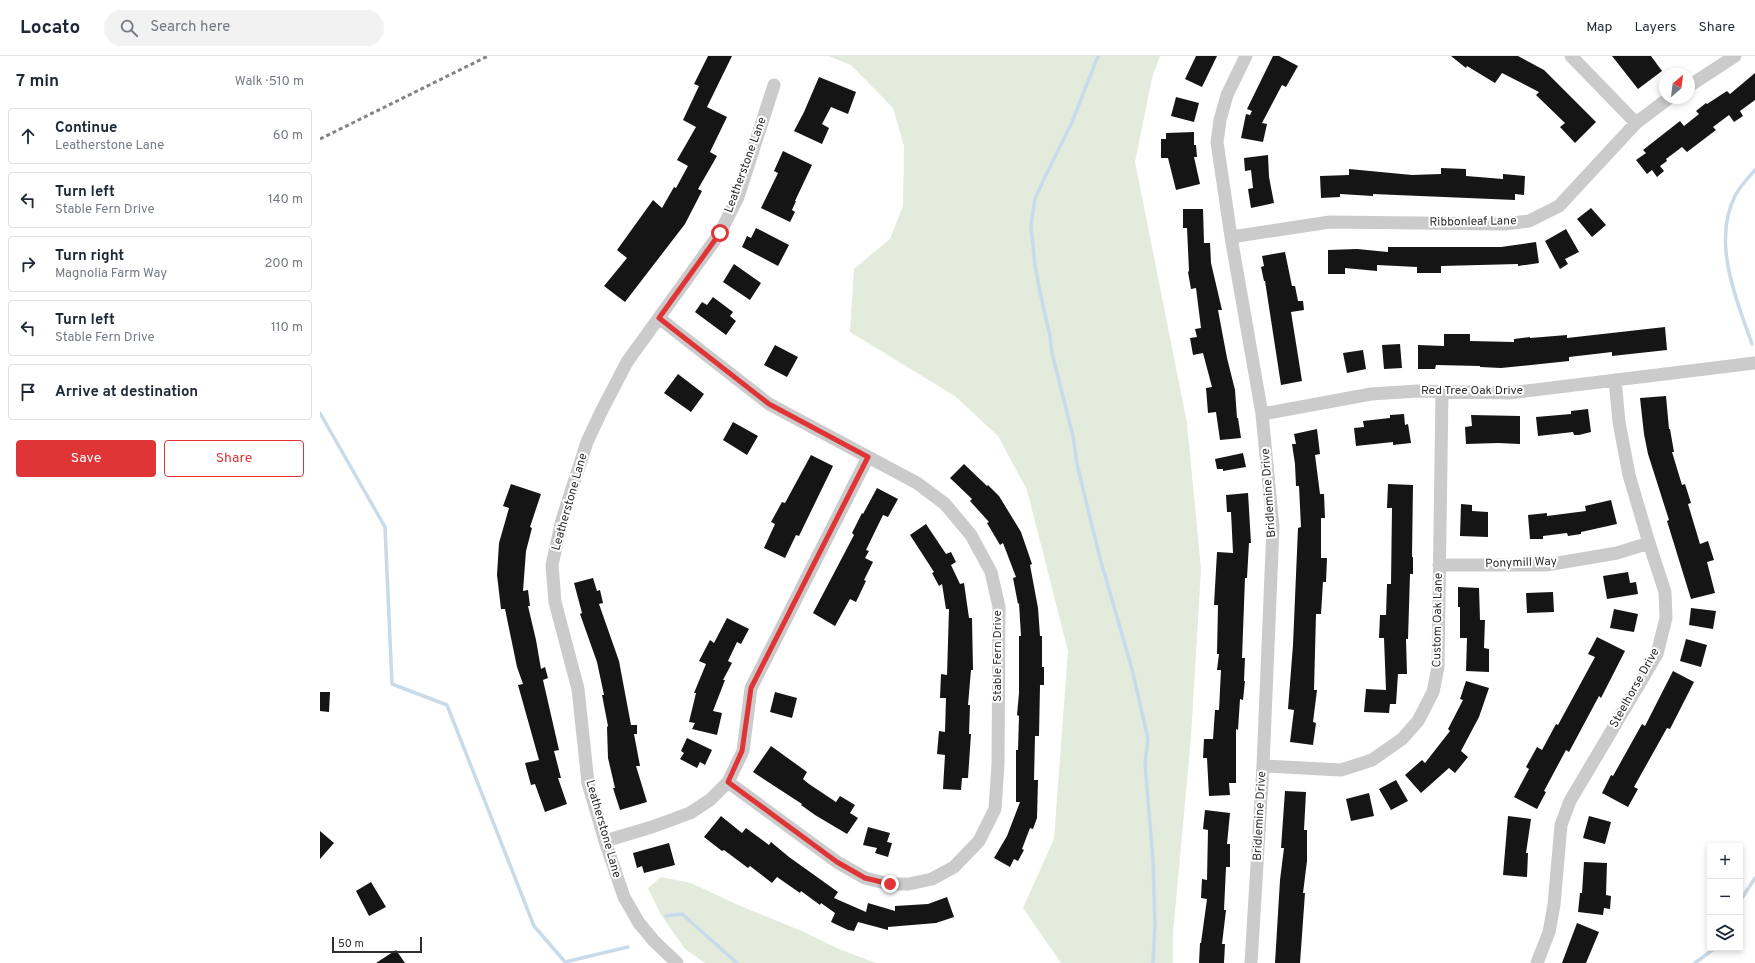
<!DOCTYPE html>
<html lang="en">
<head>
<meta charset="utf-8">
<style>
  :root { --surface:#fff; --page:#f2f2f3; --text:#1f2937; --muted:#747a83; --line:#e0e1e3; --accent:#df3536 }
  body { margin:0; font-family:Overpass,sans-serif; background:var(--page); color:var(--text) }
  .controls { position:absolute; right:12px; bottom:12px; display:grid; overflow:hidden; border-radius:4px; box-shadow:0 2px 6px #0003 }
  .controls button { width:36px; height:36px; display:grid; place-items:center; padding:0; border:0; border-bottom:1px solid var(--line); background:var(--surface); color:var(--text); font:20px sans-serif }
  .compass { position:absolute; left:1339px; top:12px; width:36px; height:36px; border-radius:50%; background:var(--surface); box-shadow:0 2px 6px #0003; rotate:28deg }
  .scale { position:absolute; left:12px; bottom:10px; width:90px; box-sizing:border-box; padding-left:4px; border:2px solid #2e2e2e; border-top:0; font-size:11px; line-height:14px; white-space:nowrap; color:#2e2e2e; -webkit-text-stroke:3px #fff; paint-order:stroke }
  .stop { position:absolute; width:12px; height:12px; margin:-9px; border:3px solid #df3536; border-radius:50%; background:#fff }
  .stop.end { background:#df3536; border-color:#fff; box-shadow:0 1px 4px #0008 }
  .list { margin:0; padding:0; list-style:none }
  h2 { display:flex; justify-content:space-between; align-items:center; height:52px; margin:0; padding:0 16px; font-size:17px }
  h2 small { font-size:13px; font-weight:400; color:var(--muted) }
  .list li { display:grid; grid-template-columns:26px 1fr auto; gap:12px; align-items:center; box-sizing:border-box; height:56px; margin:0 8px 8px; padding:0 8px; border:1px solid var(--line); border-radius:4px }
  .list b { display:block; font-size:15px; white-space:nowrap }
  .list p { margin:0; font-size:13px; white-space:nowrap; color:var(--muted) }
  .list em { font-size:13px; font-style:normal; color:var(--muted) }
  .actions { display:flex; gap:8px; padding:12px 16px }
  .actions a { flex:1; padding:9px 0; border:1px solid var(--accent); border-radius:4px; text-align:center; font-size:14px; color:var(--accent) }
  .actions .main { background:var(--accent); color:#fff }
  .icon { flex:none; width:22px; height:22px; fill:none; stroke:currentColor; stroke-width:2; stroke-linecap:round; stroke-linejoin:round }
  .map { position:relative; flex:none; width:1435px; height:907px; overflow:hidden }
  header { display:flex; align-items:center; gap:24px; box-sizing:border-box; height:56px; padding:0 20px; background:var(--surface); border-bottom:1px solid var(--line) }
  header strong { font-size:19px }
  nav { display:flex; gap:22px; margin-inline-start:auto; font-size:14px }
  .search { width:280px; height:36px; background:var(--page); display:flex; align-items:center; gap:10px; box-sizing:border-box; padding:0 14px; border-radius:22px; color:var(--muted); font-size:15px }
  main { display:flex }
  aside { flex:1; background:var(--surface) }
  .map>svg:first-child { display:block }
  .green { fill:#e3ebdc }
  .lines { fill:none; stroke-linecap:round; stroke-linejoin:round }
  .stream { stroke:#c8dbea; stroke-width:3.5 }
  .building { fill:#151515 }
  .street { stroke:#cbcbcb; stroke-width:13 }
  .rail { stroke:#838383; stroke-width:3; stroke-dasharray:4 3; stroke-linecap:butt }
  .route { stroke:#df3536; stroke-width:5 }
  .labels { text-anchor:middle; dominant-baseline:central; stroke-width:4; stroke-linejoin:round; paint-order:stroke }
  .street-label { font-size:12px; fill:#2e2e2e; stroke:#fff }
</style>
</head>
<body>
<header>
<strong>Locato</strong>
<div class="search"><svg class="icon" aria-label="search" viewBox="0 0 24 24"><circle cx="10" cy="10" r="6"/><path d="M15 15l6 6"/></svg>Search here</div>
<nav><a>Map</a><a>Layers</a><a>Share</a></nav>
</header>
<main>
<aside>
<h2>7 min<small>Walk · 510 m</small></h2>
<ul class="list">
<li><svg class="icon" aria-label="ahead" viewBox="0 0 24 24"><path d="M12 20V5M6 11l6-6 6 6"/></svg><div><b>Continue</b><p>Leatherstone Lane</p></div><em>60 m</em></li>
<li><svg class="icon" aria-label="left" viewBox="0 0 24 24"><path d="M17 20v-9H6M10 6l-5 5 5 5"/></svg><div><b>Turn left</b><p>Stable Fern Drive</p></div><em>140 m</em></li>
<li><svg class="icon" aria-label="right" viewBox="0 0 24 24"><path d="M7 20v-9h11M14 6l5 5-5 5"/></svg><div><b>Turn right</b><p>Magnolia Farm Way</p></div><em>200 m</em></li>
<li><svg class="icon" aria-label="left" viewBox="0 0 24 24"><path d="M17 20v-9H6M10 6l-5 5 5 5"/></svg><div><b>Turn left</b><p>Stable Fern Drive</p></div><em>110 m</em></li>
<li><svg class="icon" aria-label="arrive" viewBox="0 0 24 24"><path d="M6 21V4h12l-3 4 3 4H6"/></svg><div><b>Arrive at destination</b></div></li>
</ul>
<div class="actions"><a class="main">Save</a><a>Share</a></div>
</aside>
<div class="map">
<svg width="1435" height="907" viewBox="0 0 1435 907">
  <rect width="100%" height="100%" fill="#fff"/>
  <path class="green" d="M 508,0 L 840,0 L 832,22 L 815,106 L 867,367 L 881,513 L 871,681 L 853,877 L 853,907 L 741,907 L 703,852 L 734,783 L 748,595 L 707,434 L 678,380 L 635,340 L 530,276 L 534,213 L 570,183 L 583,150 L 584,90 L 573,52 L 531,9 Z
    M 341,821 L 371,827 L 418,849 L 484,876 L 519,893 L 556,907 L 385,907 L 365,893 L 340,857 L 328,832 Z"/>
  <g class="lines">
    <path class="stream" d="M 778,0 L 752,66 L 724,123 L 715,143 L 711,170 L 715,209 L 720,236 L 730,280 L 732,297 L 753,380 L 757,408 L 780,502 L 812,613 L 828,683 L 825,707 L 833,805 L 835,868 L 833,907
      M 1432,288 C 1416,242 1391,185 1416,138 C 1421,129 1429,121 1435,114
      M 0,357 L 65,471 L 72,628 L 127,649 L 214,870 L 245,906 L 308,891
      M 1420,845 L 1435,822
      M 346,860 L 362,858 L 417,907
      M 1375,907 L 1395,892"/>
  </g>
  <path class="building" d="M 388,0 L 412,0 L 387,51 L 407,61 L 390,96 L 397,100 L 378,133 L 382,135 L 365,168 L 305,246 L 284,230 L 307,202 L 297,194 L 333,144 L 342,152 L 354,131 L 356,132 L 368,110 L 357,104 L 376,71 L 363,64 L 379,30 L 374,28 Z
    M 876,0 L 897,0 L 882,31 L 865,23 Z
    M 953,0 L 959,0 L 978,10 L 966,31 L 962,29 L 942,67 L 947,68 L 943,86 L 921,82 L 926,58 L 930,59 L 932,55 L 927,53 Z
    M 1131,0 L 1198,0 L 1224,14 L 1276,66 L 1255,87 L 1240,71 L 1245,67 L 1216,39 L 1219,36 L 1182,17 L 1175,27 L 1147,10 L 1146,12 Z
    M 1292,0 L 1331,0 L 1342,15 L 1318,33 Z
    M 1435,17 L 1435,44 L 1420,55 L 1423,60 L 1414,66 L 1409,59 L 1393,71 L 1396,74 L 1367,96 L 1362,91 L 1346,103 L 1347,105 L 1340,110 L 1344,115 L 1337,121 L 1332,114 L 1327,118 L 1316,104 L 1326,97 L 1323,94 L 1360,65 L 1364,70 L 1379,58 L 1376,55 L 1386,47 L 1387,48 L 1407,35 L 1410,38 Z
    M 499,21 L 536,36 L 528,58 L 511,51 L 502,68 L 509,72 L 502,88 L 474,75 L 484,56 Z
    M 856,41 L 879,47 L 874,66 L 851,60 Z
    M 874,76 L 874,89 L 876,89 L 877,101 L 874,101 L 880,128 L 856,134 L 848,102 L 841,102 L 841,83 L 846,83 L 846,77 Z
    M 463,95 L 492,109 L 475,145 L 476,145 L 472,154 L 475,156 L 470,166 L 441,152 L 458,117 L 454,115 Z
    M 948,99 L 949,121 L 954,147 L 931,152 L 928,133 L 933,132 L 931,114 L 925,115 L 924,102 Z
    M 1121,112 L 1146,113 L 1146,120 L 1183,123 L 1183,118 L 1205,120 L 1204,139 L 1195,138 L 1195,144 L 1053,138 L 1053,140 L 1020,138 L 1020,141 L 1001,142 L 1000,120 L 1029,119 L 1029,113 L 1092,119 L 1121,118 Z
    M 1271,152 L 1286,169 L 1272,181 L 1257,163 Z
    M 863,153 L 883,153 L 884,187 L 890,187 L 891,207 L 902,254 L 898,254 L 907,302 L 915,334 L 917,362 L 918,362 L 921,382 L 900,384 L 896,356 L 888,357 L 886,332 L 892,331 L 883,297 L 873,299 L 870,282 L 877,281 L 875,273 L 881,272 L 876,232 L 871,233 L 868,216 L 869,215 L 867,172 L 863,172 Z
    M 436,172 L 469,189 L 458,210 L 422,191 L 427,180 L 431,182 Z
    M 1246,173 L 1259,196 L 1245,203 L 1248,208 L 1240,213 L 1225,185 Z
    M 1216,186 L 1219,207 L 1198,210 L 1198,208 L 1121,210 L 1121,217 L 1097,217 L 1097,211 L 1057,209 L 1057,215 L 1025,212 L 1025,218 L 1008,218 L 1008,194 L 1037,193 L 1068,196 L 1068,191 L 1181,191 Z
    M 965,196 L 972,230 L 975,230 L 978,245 L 983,245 L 984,254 L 971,256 L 982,325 L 961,329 L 945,225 L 944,225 L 941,211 L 944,210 L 942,200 Z
    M 414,208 L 441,227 L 430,244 L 403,226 Z
    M 393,241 L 413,256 L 410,260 L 416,265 L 406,279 L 375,256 L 382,246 L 387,249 Z
    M 1345,271 L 1347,294 L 1292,300 L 1292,296 L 1249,301 L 1249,305 L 1181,312 L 1160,311 L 1160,310 L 1116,309 L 1115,313 L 1098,313 L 1098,289 L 1124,290 L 1124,278 L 1150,278 L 1150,285 L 1194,286 L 1194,283 L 1210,281 L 1210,282 L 1247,279 L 1247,282 Z
    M 1080,288 L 1082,312 L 1064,313 L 1062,289 Z
    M 455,289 L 478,301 L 467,321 L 444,309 Z
    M 1043,294 L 1046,313 L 1027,317 L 1023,297 Z
    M 358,318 L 384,338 L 371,356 L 344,337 Z
    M 1346,340 L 1349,373 L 1350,373 L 1354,396 L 1352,396 L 1362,429 L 1365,428 L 1371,447 L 1368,448 L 1380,488 L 1388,485 L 1394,504 L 1387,506 L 1395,537 L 1371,543 L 1347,465 L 1349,464 L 1328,398 L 1324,378 L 1320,342 Z
    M 1268,353 L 1271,376 L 1259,379 L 1254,379 L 1253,376 L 1218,380 L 1216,361 L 1251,358 L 1251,355 Z
    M 1084,358 L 1085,369 L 1088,368 L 1091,387 L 1073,389 L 1073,386 L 1036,390 L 1034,372 L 1044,371 L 1043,365 L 1070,362 L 1070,359 Z
    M 1151,359 L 1200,360 L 1200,388 L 1178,387 L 1146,388 L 1145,371 L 1152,370 Z
    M 413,366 L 438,380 L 427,399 L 403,384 Z
    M 997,373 L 1000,398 L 995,399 L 1000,438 L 1004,438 L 1005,462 L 1001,462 L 1001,502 L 1007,502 L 1006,526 L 1003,526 L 1001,558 L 996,558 L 994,634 L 997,634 L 993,666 L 996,667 L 993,689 L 970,686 L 974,654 L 968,653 L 973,589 L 978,472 L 981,471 L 979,430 L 976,430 L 975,408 L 972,388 L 976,388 L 974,378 Z
    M 923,397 L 926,411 L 903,415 L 903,413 L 897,413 L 895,403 Z
    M 491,399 L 513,410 L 479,480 L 476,479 L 465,502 L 444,492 L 455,468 L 451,466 L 462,446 L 465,447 Z
    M 644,408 L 667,430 L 668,429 L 679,440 L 701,476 L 712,508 L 710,509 L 718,552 L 720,580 L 722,580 L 722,611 L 724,611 L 724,629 L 720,629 L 719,680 L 715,680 L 714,724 L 718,724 L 717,762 L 713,773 L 710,772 L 702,793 L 704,794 L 698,805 L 694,803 L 690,811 L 674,802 L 687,780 L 700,746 L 696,746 L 696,694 L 698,694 L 699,660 L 697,659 L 699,637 L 699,580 L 701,580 L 699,547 L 698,548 L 693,522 L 696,521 L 683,487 L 680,489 L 667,467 L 669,466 L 650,445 L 652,443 L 630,422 Z
    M 191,428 L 221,438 L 210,471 L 212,472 L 206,495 L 203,535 L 208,534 L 210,550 L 208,550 L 216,584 L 221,613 L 225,611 L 228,622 L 223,624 L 239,694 L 234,695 L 241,722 L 238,722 L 247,748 L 225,756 L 215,728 L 211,729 L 205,707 L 219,704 L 198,629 L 203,628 L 197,611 L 185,553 L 181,553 L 177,519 L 179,487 L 189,452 L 183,450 Z
    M 1068,428 L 1093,429 L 1092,501 L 1093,501 L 1093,518 L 1090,518 L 1088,583 L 1086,583 L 1087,618 L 1078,618 L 1076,648 L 1070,648 L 1069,657 L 1044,656 L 1046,633 L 1066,634 L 1064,582 L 1059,582 L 1060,559 L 1066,559 L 1067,528 L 1071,528 L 1072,452 L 1067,452 Z
    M 557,432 L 578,443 L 568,461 L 563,459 L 546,494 L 549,495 L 545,502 L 553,506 L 544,524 L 546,525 L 536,546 L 530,543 L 515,570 L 493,557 L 534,479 L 532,477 L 542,457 L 543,458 Z
    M 928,437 L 931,487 L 929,487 L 927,522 L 925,522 L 922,602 L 925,602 L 924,625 L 925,625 L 923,644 L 920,643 L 918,674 L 916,673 L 916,727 L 909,727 L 910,739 L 889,740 L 887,702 L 883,702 L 884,683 L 893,683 L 895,654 L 899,654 L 901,614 L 897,614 L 899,598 L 897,598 L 898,549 L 894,549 L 897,496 L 913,497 L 911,456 L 907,456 L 906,439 Z
    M 1291,444 L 1297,468 L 1261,476 L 1261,478 L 1248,480 L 1247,477 L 1223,480 L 1223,483 L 1210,483 L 1208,459 L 1227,457 L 1227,460 L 1266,455 L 1265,450 Z
    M 1141,448 L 1152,449 L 1152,455 L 1168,456 L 1168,481 L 1140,480 Z
    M 606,468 L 626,498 L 631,496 L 636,506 L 631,509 L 640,528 L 644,527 L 649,562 L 652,562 L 653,614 L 651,614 L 648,649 L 650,649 L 649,678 L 651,678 L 648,722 L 642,722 L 641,734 L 623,733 L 625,699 L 617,698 L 619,675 L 625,676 L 626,642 L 620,642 L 621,618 L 627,619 L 629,553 L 626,553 L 622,528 L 619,530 L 612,517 L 614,516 L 590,479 Z
    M 1308,516 L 1310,527 L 1316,526 L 1318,538 L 1287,543 L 1283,520 Z
    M 273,522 L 277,535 L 280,534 L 283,547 L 279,548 L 299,605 L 311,669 L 317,669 L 317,678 L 314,678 L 320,710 L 316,710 L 327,746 L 300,754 L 293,732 L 295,732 L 288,702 L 287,671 L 288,670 L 282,639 L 284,639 L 277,606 L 260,558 L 262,557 L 254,527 Z
    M 1138,531 L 1159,532 L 1160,564 L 1165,564 L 1164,592 L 1169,593 L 1169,616 L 1146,615 L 1147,582 L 1140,582 L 1140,551 L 1138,551 Z
    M 1233,536 L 1234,556 L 1207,557 L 1206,537 Z
    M 1371,552 L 1396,555 L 1393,573 L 1369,569 Z
    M 1294,553 L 1318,558 L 1314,576 L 1290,572 Z
    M 407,562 L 429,573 L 421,588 L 417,586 L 408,605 L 412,607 L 403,624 L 405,624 L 393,655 L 402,657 L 397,679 L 372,673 L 375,667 L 369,666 L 376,637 L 374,637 L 386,608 L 379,605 L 390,584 L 394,587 Z
    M 1277,581 L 1305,595 L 1281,642 L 1279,640 L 1249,696 L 1246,694 L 1224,735 L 1226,736 L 1217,753 L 1194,741 L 1209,713 L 1206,711 L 1217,691 L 1222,694 L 1236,668 L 1238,669 L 1275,601 L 1268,598 Z
    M 1366,583 L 1387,589 L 1381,611 L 1360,605 Z
    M 1353,615 L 1374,626 L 1350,673 L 1347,672 L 1314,731 L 1318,733 L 1308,751 L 1282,737 L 1291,719 L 1293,720 L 1322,668 L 1325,670 Z
    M 1146,625 L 1169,632 L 1159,661 L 1141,695 L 1148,701 L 1135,717 L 1129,712 L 1101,737 L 1085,719 L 1102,704 L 1105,707 L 1130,675 L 1128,673 L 1143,644 L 1140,643 Z
    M 0,636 L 10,636 L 9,656 L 0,655 Z
    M 455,636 L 477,642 L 472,662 L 450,656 Z
    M 367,682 L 392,694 L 385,709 L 380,706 L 377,712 L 360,703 L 364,697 L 361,695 Z
    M 451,690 L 487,716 L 483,723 L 489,728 L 516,746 L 520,740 L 535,749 L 530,757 L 538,762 L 527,778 L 495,759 L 481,749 L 482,748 L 433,716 Z
    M 1076,724 L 1088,745 L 1071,754 L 1059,733 Z
    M 965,735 L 986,736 L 984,774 L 987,774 L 987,805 L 983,837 L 985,837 L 980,907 L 955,907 L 960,824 L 964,792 L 961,792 Z
    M 1049,737 L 1054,760 L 1031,765 L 1026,743 Z
    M 885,754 L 910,757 L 907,788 L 910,788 L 910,811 L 906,811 L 904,854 L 906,854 L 902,888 L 905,888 L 904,907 L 879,907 L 880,887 L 881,887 L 887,843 L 881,842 L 882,823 L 887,824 L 888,774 L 883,773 Z
    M 401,760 L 422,777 L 426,772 L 449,789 L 451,786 L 469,801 L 518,836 L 514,842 L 546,856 L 548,847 L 575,855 L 575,850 L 608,848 L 627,841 L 634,861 L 616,867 L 568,871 L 568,874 L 538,866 L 534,875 L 528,874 L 511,866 L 515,857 L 501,847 L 500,849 L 481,835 L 480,837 L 457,821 L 452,827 L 430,810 L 428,812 L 404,794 L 402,795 L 384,781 Z
    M 1188,760 L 1211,763 L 1206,797 L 1208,797 L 1207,821 L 1183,819 Z
    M 1269,760 L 1291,766 L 1285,788 L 1263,782 Z
    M 548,771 L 570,777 L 567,786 L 572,787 L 568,801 L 555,797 L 557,792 L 543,789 Z
    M 0,775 L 14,787 L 0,803 Z
    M 349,787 L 355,809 L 324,817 L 322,810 L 317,812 L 313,797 Z
    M 1264,806 L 1287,807 L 1286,839 L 1291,840 L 1290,853 L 1284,852 L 1283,859 L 1258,856 L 1260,837 L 1262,837 Z
    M 51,826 L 66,851 L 49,860 L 36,835 Z
    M 1257,867 L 1279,876 L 1266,907 L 1242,907 Z
    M 76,894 L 85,907 L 56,907 Z"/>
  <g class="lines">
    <path class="street" d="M 926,0 L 907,39 L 900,64 L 897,86 L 911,181 L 942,358 L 953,471 L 943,710 L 931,907
      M 1251,0 L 1316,67
      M 1369,30 L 1415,0
      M 911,181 L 1010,166 L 1185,168 L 1209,165 L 1239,150 L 1316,67 L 1349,42
      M 339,262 L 449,348 L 597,427 L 625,448 L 651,479 L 671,516 L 679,551 L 678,708 L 675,753 L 659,785 L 634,811 L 612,823 L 589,828 L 569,828 L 545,822 L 517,806 L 408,726
      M 942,358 L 1051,338 L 1098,335 L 1190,337 L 1435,307
      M 1119,509 L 1226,509 L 1297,497 L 1329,487
      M 943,710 L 1021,714 L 1052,704 L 1082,683 L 1098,665 L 1113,636 L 1118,611 L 1122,336
      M 285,785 L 332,771 L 370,757 L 390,744 L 408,726 L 423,695 L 431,632 L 548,401
      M 357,907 L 334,885 L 319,867 L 304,841 L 285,785 L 268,727 L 258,633 L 235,546 L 232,509 L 242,464 L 267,386 L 281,356 L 307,306 L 400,177 L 418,141 L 454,29
      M 1217,907 L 1229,876 L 1234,849 L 1241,769 L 1250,745 L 1337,598 L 1346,562 L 1345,536 L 1329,487 L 1309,419 L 1299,366 L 1295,324"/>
    <path class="rail" d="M 0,83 L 168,0"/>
  </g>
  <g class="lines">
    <path class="route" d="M 400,177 L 339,262 L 449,348 L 548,401 L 431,632 L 422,695 L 408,726 L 517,806 L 545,822 L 570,828"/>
  </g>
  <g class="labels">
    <g class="street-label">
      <text transform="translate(426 109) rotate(-70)">Leatherstone Lane</text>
      <text transform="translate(1153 166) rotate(-1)">Ribbonleaf Lane</text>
      <text x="1152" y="335">Red Tree Oak Drive</text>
      <text transform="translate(949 437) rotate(-94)">Bridlemine Drive</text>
      <text transform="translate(250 446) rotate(-74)">Leatherstone Lane</text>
      <text transform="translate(1201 507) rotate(-2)">Ponymill Way</text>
      <text transform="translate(1118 564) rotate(-89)">Custom Oak Lane</text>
      <text transform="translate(678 600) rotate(-90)">Stable Fern Drive</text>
      <text transform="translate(1315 632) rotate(-61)">Steelhorse Drive</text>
      <text transform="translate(940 760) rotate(-87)">Bridlemine Drive</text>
      <text transform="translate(283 773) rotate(74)">Leatherstone Lane</text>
    </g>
  </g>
</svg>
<div class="controls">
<button>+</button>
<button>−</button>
<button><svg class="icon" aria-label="layers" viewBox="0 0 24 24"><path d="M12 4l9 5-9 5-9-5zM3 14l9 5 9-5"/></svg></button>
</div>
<svg class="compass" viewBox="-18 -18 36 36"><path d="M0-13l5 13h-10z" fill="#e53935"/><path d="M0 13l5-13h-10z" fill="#747a83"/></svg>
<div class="scale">50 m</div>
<div class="stop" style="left:400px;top:177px"></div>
<div class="stop end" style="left:570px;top:828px"></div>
</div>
</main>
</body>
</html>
